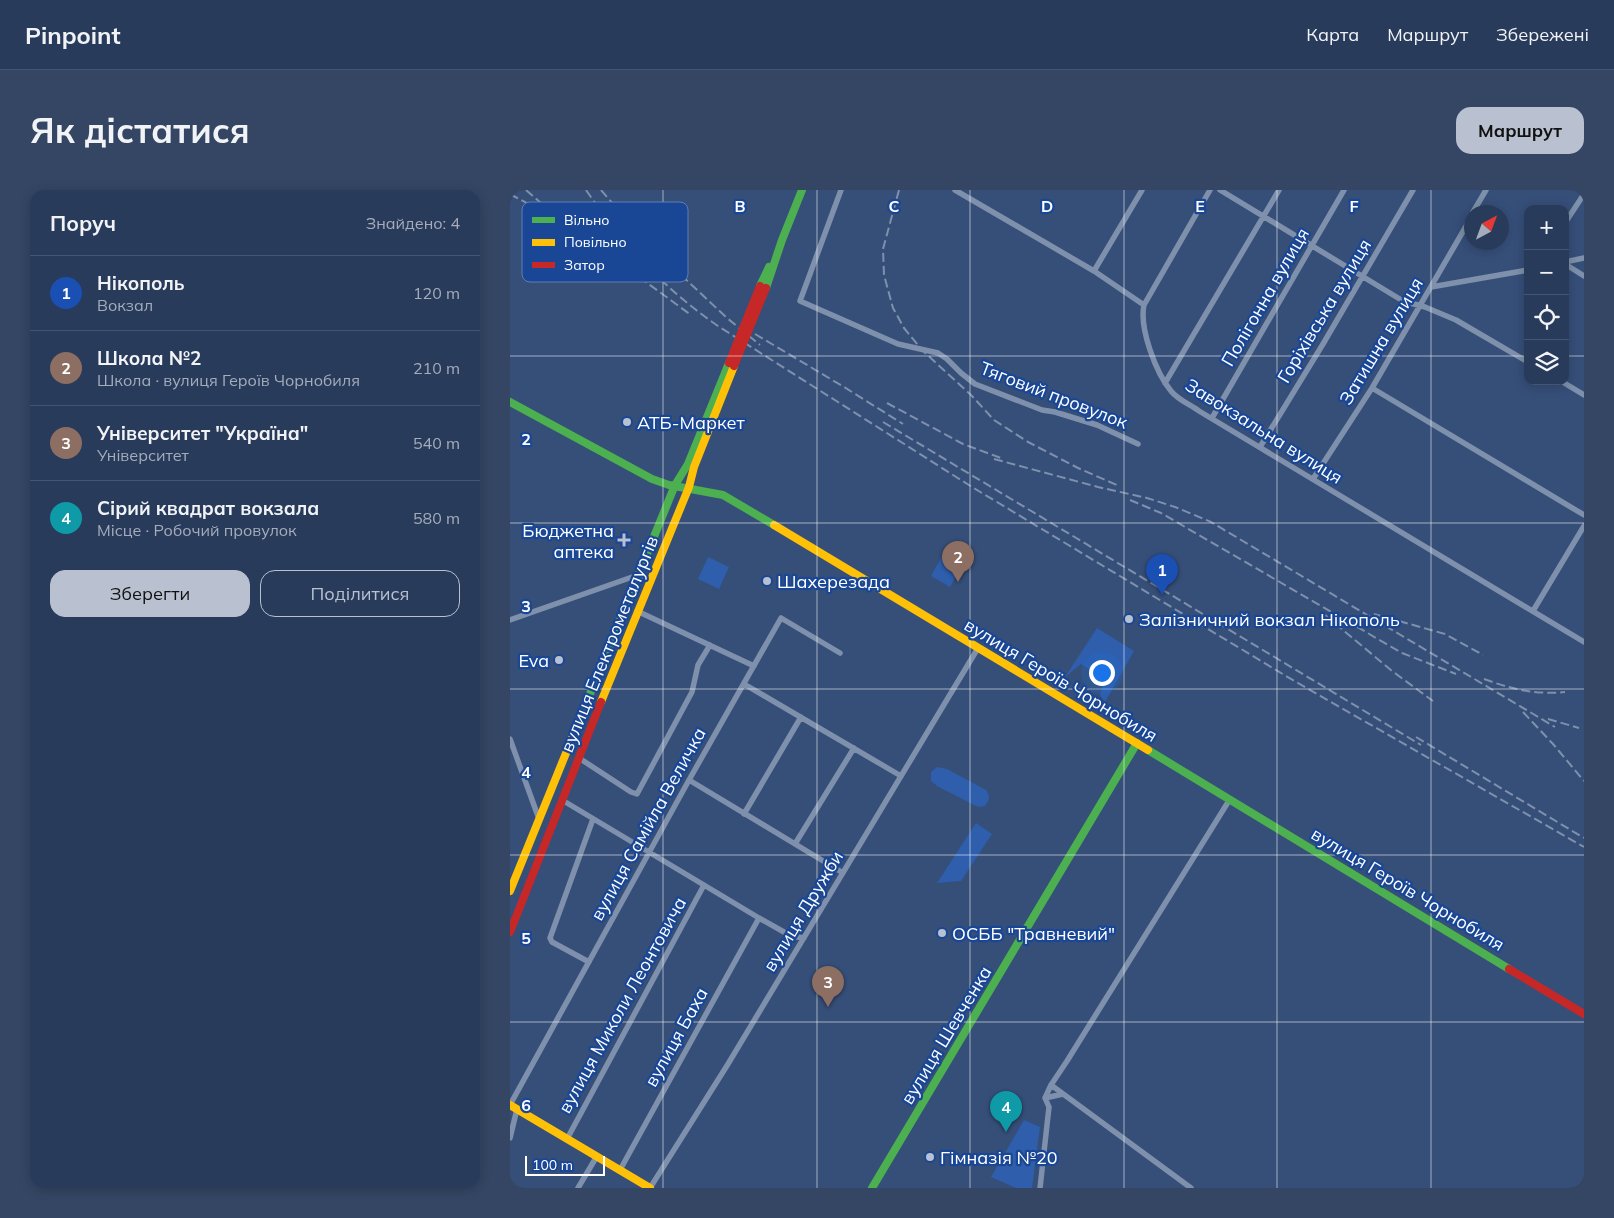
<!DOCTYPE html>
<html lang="uk">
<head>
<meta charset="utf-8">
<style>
  :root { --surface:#283b5b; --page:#344664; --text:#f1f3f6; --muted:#a5adbb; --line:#445571; --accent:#b9c1d0 }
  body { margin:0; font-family:Mulish,sans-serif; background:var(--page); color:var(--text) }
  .controls { position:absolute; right:15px; top:15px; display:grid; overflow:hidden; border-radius:10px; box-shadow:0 2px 12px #0003 }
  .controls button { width:45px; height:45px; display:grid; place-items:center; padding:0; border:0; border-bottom:1px solid var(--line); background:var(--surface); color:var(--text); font:25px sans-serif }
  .compass { position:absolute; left:954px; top:15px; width:45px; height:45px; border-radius:50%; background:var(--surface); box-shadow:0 2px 12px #0003; rotate:41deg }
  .scale { position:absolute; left:15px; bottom:12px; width:80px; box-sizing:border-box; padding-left:5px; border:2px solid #fff; border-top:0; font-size:14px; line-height:18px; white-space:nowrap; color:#fff; -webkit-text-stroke:4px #194796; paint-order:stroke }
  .you { position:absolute; left:591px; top:482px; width:18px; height:18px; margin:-12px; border:4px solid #fff; border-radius:50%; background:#1a73e8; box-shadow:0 0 0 8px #1a73e833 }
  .badge { display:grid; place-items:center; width:32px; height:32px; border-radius:50%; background:var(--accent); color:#fff; font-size:16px; font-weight:700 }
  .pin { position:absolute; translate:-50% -41px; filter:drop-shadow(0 1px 2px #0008) }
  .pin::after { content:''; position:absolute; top:26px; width:18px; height:15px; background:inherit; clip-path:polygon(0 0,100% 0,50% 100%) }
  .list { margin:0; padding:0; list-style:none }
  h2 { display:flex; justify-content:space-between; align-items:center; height:65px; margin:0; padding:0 20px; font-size:21px }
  h2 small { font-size:16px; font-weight:400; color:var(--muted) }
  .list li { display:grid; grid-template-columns:32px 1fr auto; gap:15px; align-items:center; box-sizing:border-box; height:75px; padding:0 20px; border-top:1px solid var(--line) }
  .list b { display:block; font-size:19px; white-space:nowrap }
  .list p { margin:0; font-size:16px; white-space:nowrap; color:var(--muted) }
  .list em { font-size:16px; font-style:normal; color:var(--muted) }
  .actions { display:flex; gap:10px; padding:15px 20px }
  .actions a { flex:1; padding:11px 0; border:1px solid var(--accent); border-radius:15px; text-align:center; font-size:18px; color:var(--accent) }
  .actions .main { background:var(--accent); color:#111 }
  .icon { flex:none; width:28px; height:28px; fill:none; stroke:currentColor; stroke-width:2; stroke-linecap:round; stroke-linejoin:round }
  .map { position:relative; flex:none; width:1074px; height:998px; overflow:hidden; border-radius:15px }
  header { display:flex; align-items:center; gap:30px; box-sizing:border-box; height:70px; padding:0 25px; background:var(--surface); border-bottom:1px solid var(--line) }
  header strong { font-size:24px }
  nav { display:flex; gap:28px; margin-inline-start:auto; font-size:18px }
  .intro { display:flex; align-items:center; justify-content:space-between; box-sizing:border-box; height:120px; padding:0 30px }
  h1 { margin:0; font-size:35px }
  .button { padding:12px 22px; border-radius:15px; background:var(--accent); color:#111; font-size:18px; font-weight:700 }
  main { display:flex; gap:30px; padding:0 30px }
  aside { flex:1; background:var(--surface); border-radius:15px; box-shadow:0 2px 12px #0003 }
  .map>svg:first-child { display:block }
  .green { fill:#2e5eac }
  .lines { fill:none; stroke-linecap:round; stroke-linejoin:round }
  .street { stroke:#7e90ab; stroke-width:5.5 }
  .fast { stroke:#4caf50; stroke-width:8 }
  .slow { stroke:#ffc107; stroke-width:8 }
  .jam { stroke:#c62828; stroke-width:8 }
  .rail { stroke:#7e90ab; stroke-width:2; stroke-dasharray:9 4; stroke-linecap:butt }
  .jam-bridge { stroke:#c62828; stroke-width:8 }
  .grid { fill:none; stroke:#fff; stroke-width:1; stroke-opacity:0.55 }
  .poi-dot { fill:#b9c1d0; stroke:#194796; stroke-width:2 }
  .labels { text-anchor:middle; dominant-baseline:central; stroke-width:4.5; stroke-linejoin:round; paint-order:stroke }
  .street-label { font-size:18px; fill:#fff; stroke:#194796 }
  .poi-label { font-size:18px; fill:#fff; stroke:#194796; text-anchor:start }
  .key { fill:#194796; stroke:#5e7eb6; stroke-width:1 }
  .key-label { font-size:14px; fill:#fff }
  .grid-label { font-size:16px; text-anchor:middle; font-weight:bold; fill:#fff; stroke:#194796; stroke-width:4.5; stroke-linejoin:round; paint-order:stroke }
</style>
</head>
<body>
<header>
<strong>Pinpoint</strong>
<nav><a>Карта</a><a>Маршрут</a><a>Збережені</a></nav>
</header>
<div class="intro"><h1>Як дістатися</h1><a class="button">Маршрут</a></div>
<main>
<aside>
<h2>Поруч<small>Знайдено: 4</small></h2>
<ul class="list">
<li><span class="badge" style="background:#1a4fb4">1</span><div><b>Нікополь</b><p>Вокзал</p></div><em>120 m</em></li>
<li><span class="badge" style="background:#8d6e63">2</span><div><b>Школа №2</b><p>Школа · вулиця Героїв Чорнобиля</p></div><em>210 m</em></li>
<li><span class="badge" style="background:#8d6e63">3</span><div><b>Університет &quot;Україна&quot;</b><p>Університет</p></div><em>540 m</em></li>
<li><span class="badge" style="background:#0f9aa8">4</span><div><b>Сірий квадрат вокзала</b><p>Місце · Робочий провулок</p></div><em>580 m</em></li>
</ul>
<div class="actions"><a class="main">Зберегти</a><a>Поділитися</a></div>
</aside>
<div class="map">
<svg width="1074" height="998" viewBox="0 0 1074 998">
  <rect width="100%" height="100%" fill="#364f79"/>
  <path class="green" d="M 435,361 L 454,372 L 440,397 L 421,386 Z
    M 198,367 L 219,377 L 209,399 L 188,389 Z
    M 587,438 L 624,461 L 595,512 L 590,505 L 595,489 L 571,474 L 555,487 Z
    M 427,577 L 437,579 L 476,600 C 480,606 480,610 475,616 L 468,617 L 427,596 L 421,591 L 421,582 Z
    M 466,633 L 482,644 L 451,691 L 427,693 Z
    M 514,930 L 530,937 L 522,998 L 506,998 L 481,987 Z"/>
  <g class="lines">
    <path class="street" d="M 331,0 L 290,111 L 388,154 L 428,163 L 437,169 L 451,183 L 465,194 L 532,220 L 545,222 L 587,235 L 628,254
      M 445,0 L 584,81 L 634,115 C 629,138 646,183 661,201 C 668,210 681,215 689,221 L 1074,452
      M 710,0 L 893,111 L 915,117 L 946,130 L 1018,172
      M 963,22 L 976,0
      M 1055,33 L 1074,4
      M 1055,72 L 1074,68
      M 1055,74 L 1074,86
      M 584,81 L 632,0
      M 921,97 L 1018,80
      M 634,115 L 700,0
      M 1051,191 L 1074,205
      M 655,193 L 769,0
      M 862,198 L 1074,325
      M 702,228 L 834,0
      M 750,257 L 813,154 L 903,0
      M 803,289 L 862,198 L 962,26
      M 127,421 L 244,476
      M 1023,421 L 1074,336
      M 0,430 L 128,385 L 139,390
      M 234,494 L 391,586
      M 0,549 L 29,629
      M 69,568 L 121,602 L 127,604 L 182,502 L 188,475 L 200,455
      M 179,590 L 333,683
      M 52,610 L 249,728 L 281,746 L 294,748
      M 234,624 L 291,527
      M 285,654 L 344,558
      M 79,772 L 42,752 L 40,748 L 83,629
      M 541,895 L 681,998
      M 535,908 L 553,904
      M 0,915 L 179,590 L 271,428 L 330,463
      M 0,948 L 7,919
      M 57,949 L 194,695
      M 110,980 L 249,728
      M 68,998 L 87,966
      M 140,998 L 218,874 L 468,458
      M 530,998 L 539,917 L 535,908 L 541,895 L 557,871 L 720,609"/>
    <path class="fast" d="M 250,96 L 259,77
      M 256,98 L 272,50 L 292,0
      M 0,212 L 142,289 L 159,295 L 213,305 L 264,335
      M 78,509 L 165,295 L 178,274 L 219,173
      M 638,560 L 999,779
      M 362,998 L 627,553"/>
    <path class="slow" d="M 264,335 L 638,560
      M 91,512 L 179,297 L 184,277 L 224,176
      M 0,701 L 78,509
      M 0,915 L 140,998"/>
    <path class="jam" d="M 0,742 L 91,512
      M 999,779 L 1074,824"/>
    <path class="rail" d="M 16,0 L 47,27 L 181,125
      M 76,0 C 114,55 153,98 208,136 L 462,297 L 786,492 L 1074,657
      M 91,0 L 138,54 L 217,128 L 250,155
      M 389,0 L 373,59 L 374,85 L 383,118 L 394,138 L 412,160 L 462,206 L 484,230 L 518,252 L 568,278 L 609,296
      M 0,4 L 35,23
      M 245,144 L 334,197 L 393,234
      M 377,213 L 453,254 L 491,268
      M 373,232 L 911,555
      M 484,269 L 588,297 L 637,308 L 665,317 L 701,332 L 1045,537
      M 620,310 L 651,323 L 892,463 L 946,484
      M 864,424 L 935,444 L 973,465
      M 815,425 L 882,481 L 923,511
      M 974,489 C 1001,499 1026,505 1055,502
      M 1013,522 L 1043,554 L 1074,591
      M 1038,529 L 1069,538
      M 906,547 L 1074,648"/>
    <path class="jam-bridge" d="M 219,173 L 250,96
      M 224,176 L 256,98"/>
  </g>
  <path class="grid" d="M 153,0 L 153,998M 307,0 L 307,998M 460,0 L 460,998M 614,0 L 614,998M 767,0 L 767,998M 921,0 L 921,998M 0,166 L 1018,166M 1055,166 L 1074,166M 0,333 L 1074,333M 0,499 L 1074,499M 0,665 L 1074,665M 0,832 L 1074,832"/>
  <g class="poi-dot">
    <circle cx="117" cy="232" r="5"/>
    <path d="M111.5 342.5h5v5h5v5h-5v5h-5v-5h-5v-5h5z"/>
    <circle cx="257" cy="391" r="5"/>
    <circle cx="619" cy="429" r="5"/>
    <circle cx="49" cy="470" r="5"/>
    <circle cx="432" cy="743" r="5"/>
    <circle cx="420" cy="967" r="5"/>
  </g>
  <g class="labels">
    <g class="street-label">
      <text transform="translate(755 107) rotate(-60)">Полігонна вулиця</text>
      <text transform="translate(814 121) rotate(-59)">Горіхівська вулиця</text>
      <text transform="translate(871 151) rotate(-59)">Затишна вулиця</text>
      <text transform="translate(544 205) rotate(21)">Тяговий провулок</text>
      <text transform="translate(754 241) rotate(32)">Завокзальна вулиця</text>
      <text transform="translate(99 454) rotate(-68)">вулиця Електрометалургів</text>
      <text transform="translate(551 490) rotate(31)">вулиця Героїв Чорнобиля</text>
      <text transform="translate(138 634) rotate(-61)">вулиця Самійла Величка</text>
      <text transform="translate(898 699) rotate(31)">вулиця Героїв Чорнобиля</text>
      <text transform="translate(293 721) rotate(-59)">вулиця Дружби</text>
      <text transform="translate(112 815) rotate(-61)">вулиця Миколи Леонтовича</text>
      <text transform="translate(436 845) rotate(-59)">вулиця Шевченка</text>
      <text transform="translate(166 847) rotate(-61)">вулиця Баха</text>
    </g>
    <g class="poi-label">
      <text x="127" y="232">АТБ-Маркет</text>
      <text x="104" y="340" text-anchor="end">Бюджетна<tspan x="104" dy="21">аптека</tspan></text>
      <text x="267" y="391">Шахерезада</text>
      <text x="629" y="429">Залізничний вокзал Нікополь</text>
      <text x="39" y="470" text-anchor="end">Eva</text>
      <text x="442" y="743">ОСББ "Травневий"</text>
      <text x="430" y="967">Гімназія №20</text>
    </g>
  </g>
  <rect x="12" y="12" width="166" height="80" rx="8" class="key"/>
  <rect x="22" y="27" width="23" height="6" fill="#4caf50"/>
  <rect x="22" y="49" width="23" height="7" fill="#ffc107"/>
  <rect x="22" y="72" width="23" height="6" fill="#c62828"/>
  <g class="key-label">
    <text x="54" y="35">Вільно</text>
    <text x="54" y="57">Повільно</text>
    <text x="54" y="80">Затор</text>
  </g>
  <g class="grid-label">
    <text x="230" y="22">B</text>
    <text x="384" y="22">C</text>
    <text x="537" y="22">D</text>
    <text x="690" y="22">E</text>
    <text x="844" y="22">F</text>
    <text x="16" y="255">2</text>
    <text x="16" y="422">3</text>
    <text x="16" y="588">4</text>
    <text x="16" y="754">5</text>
    <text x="16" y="921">6</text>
  </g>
</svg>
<div class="controls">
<button>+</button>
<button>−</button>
<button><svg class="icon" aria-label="locate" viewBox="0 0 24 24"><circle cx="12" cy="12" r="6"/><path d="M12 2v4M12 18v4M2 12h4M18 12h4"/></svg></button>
<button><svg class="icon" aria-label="layers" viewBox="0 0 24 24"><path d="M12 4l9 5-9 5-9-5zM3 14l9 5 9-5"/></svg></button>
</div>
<svg class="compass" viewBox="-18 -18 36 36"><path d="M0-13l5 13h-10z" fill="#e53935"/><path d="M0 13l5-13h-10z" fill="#a5adbb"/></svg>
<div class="scale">100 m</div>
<div class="you"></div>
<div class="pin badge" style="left:652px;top:405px;background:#1a4fb4">1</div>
<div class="pin badge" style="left:448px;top:392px;background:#8d6e63">2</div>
<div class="pin badge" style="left:318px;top:817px;background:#8d6e63">3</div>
<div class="pin badge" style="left:496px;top:942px;background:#0f9aa8">4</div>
</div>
</main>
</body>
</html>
